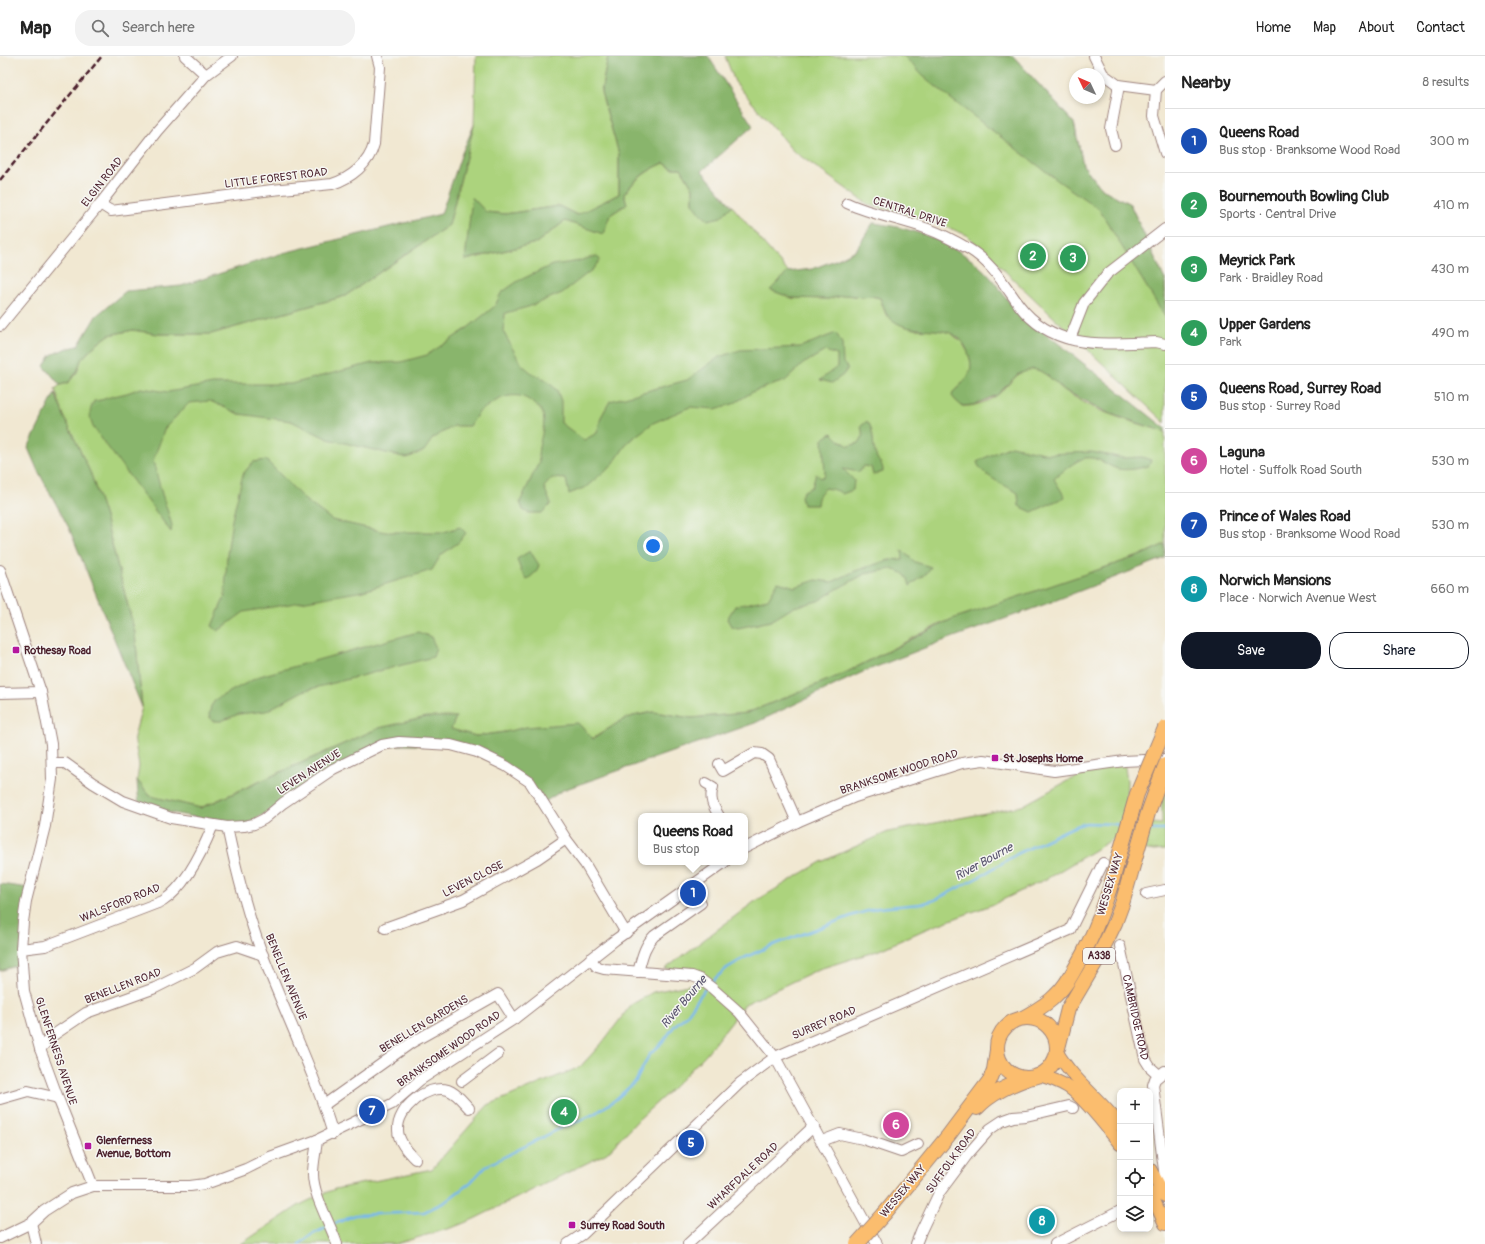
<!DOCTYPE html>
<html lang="en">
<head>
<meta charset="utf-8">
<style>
  :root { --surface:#fff; --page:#f2f2f2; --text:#222; --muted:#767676; --line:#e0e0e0; --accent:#111827 }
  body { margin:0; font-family:Pangolin,sans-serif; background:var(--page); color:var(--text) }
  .controls { position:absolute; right:12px; bottom:12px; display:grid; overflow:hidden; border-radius:8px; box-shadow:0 2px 6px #0003 }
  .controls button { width:36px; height:36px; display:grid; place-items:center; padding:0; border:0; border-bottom:1px solid var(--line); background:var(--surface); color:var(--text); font:20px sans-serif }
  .compass { position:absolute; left:1069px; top:12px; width:36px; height:36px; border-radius:50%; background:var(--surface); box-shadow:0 2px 6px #0003; rotate:314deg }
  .you { position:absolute; left:653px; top:490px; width:14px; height:14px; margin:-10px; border:3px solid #fff; border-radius:50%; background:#1a73e8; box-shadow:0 0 0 6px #1a73e833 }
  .badge { display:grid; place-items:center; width:26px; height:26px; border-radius:50%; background:var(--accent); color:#fff; font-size:13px; font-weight:700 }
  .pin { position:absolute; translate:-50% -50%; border:2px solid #fff; box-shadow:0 1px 4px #0006 }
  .popup { position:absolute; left:638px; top:757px; width:110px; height:52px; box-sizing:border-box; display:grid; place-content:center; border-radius:8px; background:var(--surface); filter:drop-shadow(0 1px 3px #0005); font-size:13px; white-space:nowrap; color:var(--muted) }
  .popup b { font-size:15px; color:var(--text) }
  .popup::after { content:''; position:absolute; left:50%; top:100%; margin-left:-8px; border:8px solid transparent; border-top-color:var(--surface) }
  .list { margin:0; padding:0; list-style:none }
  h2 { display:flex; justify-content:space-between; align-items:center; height:52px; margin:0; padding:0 16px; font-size:17px }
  h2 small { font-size:13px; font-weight:400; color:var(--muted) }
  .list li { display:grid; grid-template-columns:26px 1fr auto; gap:12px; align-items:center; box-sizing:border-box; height:64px; padding:0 16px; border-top:1px solid var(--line) }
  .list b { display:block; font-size:15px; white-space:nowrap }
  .list p { margin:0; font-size:13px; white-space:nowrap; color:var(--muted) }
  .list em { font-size:13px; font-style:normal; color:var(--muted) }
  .actions { display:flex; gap:8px; padding:12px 16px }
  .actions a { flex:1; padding:9px 0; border:1px solid var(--accent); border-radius:16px; text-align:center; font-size:14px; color:var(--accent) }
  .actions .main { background:var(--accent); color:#fff }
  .icon { flex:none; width:22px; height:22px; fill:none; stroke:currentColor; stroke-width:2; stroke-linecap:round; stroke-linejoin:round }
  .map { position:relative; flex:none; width:1165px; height:1188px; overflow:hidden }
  header { display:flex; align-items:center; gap:24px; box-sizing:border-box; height:56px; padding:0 20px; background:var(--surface); border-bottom:1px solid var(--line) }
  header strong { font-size:19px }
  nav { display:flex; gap:22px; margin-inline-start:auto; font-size:14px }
  .search { width:280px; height:36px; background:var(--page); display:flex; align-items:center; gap:10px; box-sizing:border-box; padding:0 14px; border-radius:16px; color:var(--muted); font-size:15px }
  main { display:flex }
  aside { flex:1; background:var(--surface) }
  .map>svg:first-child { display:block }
  .green { fill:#acd37d; stroke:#7b7954 }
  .forest { fill:#89b56c; stroke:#6a6a4c }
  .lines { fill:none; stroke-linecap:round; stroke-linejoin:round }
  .stream { stroke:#78b8ec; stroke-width:2.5 }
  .minor-casing { stroke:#9e847e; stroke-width:12 }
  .major-casing { stroke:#9e847e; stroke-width:14 }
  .highway-casing { stroke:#9e847e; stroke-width:16 }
  .minor { stroke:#fff; stroke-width:10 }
  .major { stroke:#fbbd6e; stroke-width:12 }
  .highway { stroke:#fbbd6e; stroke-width:14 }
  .rail { stroke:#4a1f2b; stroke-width:2.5; stroke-dasharray:6 3; stroke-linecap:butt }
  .highway-bridge-casing { stroke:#9e847e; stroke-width:16; stroke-linecap:butt }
  .highway-bridge { stroke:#fbbd6e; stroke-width:14 }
  .poi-dot { fill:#b5179e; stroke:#f6f6f2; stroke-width:1.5 }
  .labels { text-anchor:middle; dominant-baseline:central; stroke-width:3; stroke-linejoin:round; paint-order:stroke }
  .shield { fill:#f6f6f2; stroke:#7e6067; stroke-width:1 }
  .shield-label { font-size:10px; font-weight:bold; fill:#4a1f2b }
  .street-label { font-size:11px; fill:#4a1f2b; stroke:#f6f6f2 }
  .poi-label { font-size:11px; font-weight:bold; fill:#4a1f2b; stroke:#f6f6f2; text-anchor:start }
  .water-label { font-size:12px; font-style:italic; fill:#5a556f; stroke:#f6f6f2 }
</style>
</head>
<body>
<header>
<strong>Map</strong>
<div class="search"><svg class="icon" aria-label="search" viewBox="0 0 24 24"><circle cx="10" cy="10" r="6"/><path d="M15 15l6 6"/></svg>Search here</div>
<nav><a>Home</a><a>Map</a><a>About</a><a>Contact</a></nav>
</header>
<main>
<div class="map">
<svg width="1165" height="1188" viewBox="0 0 1165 1188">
  <rect width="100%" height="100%" fill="#f6f6f2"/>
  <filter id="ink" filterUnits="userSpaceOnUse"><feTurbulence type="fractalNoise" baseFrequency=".025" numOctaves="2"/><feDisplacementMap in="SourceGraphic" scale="8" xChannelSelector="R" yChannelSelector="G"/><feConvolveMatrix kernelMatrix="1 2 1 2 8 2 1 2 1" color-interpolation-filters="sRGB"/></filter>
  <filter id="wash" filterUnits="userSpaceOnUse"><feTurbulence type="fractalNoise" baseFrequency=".012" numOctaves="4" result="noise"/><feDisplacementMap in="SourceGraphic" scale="16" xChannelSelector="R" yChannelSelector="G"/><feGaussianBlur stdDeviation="0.9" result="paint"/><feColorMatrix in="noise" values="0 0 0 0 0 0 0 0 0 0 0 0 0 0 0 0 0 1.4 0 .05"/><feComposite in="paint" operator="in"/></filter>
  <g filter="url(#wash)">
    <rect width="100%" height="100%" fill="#f1e8d2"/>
    <path class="green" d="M 476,0 L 608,0 L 601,36 L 619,98 L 619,138 L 577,159 L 559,150 L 505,158 L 486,156 L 466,204 L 536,187 L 565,165 L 603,177 L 610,159 L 627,148 L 624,138 C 637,122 646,115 664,107 L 672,112 L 681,112 L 693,132 L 693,147 L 721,161 L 732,150 L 788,216 L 771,234 L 792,242 L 828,243 L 847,239 L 862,241 L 871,240 L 880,242 L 886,259 L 914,273 L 931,273 L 949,276 L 961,285 L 968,296 L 972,310 L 968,322 L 953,336 L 962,350 C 973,351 987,346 996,340 C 1009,331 1015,315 1032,313 C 1045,312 1055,328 1064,334 C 1072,340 1095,353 1104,356 C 1124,364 1145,369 1165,376 L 1165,488 L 1139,500 L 942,567 L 843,618 L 747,657 L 691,662 L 654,656 L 633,660 L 619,666 L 592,683 L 505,676 L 476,680 L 450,673 L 456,661 L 379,672 L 200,752 L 150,740 L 137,724 L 139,710 L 134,681 L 142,651 L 135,577 L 105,461 L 91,419 L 64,360 L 55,333 L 60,329 L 68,327 L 77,316 L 81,304 L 92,292 L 109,279 L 133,274 L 158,278 L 211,278 L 345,240 L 449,169 L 474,69 Z
      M 725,0 L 1013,0 L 1074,67 L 1083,109 L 1102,133 L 1130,148 L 1165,224 L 1165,367 L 967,179 L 926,163 L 869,149 L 792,94 L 735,26 Z
      M 1124,705 L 1127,725 L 1126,750 L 1118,780 L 1048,822 L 994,848 L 926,873 L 877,895 L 819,913 L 743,949 L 739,956 L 706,998 L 672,1033 L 639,1063 L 607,1097 L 474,1163 L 454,1171 L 396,1188 L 241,1188 L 298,1150 L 318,1140 L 335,1133 L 432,1113 L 488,1049 L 580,1011 L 602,987 L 631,949 L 653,936 L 693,928 L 700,923 L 692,914 L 665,913 L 754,846 L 821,806 L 888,776 L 1022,750 L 1069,724 Z
      M 1161,725 L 1165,725 L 1165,794 L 1154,795 L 1143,793 L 1152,767 L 1162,768 Z"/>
    <path class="forest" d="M 608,0 L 708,0 L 753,70 L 702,115 L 732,150 L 721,161 L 708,164 L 701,158 L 693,147 L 693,132 L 681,112 L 672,112 L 664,107 C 646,115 636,122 624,138 L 627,148 L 610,159 L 603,178 L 565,165 L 536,187 L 465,204 L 472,141 L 486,156 L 505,158 L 559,150 L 577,159 L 619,138 L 619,98 L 601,36 Z
      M 904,0 L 1013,0 L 1074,67 L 1083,109 L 1102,133 L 1130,148 L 1165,224 L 1165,261 L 1099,153 L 1057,124 L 951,43 L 923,20 Z
      M 474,69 L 449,169 L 345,240 L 211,278 L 158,278 L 133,274 L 109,279 L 92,292 L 81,304 L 77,316 L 68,327 L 60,329 L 44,310 L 51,299 L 65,293 L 78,290 L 96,260 L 126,235 L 181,230 L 283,197 L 441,158 L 462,97 Z
      M 873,167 C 916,172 962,189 991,222 C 1001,234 1013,253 1024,263 C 1029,266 1035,269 1040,273 L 1165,372 L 1165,376 L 1108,357 L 1064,334 L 1048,320 L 1040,315 L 1033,313 L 1018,318 L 997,339 L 973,349 L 962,350 L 956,345 L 952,340 L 953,336 C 963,327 974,318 970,303 C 960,260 922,282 897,267 C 883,259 886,255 880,242 L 871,240 L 862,241 L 847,239 L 828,243 L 792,242 L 770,234 L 788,216 L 812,213 L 838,203 L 856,194 Z
      M 597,200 L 600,204 L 593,213 L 562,237 L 528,251 L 505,257 L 504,277 L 521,308 L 533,318 L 545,323 L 557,334 L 561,345 L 561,367 L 584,384 L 597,377 L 601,361 L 610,345 L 687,324 L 719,301 L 740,294 L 800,291 L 836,277 L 842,287 L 843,307 L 848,312 L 843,319 L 832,327 L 820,324 L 837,311 L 837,299 L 825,295 L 803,308 L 785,325 L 754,335 L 733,348 L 715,353 L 690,351 L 653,367 L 628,386 L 613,408 L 586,431 L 569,438 L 566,423 L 552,422 L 544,431 L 551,448 L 542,457 L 529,457 L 523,454 L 520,446 L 539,406 C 535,391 547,374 543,358 C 542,354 536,350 533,347 C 518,334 502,340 488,350 C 485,352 481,354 478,357 C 475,361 473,366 470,370 L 454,370 L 433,382 L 424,395 L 407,402 L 328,383 L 291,365 L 239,358 L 210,345 L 189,347 L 165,372 L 153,405 L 162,438 L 172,469 L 171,476 L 93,371 C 89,360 89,355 94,345 L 101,344 L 110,341 L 127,337 L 141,332 L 168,336 L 213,328 L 291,328 L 372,307 L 401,306 L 427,299 L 465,274 L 495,250 L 501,237 L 518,225 L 552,209 L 574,206 Z
      M 55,337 L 64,360 L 91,418 L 105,461 L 135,577 L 142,651 L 69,472 L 37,413 L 28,392 Z
      M 867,365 C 876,375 871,390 877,402 C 880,408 883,407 883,416 L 873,419 L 871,411 L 864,410 L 859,416 L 843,413 L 854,424 L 853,434 L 842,438 C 837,433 832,434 826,432 C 819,437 818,440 817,449 L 803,449 L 801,440 L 804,435 L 812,431 L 816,418 L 821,422 L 825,419 L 823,383 L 832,377 L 839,384 L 849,390 L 859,387 L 863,380 L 861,370 Z
      M 1011,390 L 1048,398 L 1092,396 L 1123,402 L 1142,401 L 1151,404 L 1149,410 C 1140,412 1128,415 1118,413 C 1107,410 1098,400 1085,402 C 1074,405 1062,416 1054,423 L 1065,441 L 1032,456 L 1019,450 L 1018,437 C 1007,430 980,419 977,406 L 982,403 Z
      M 266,404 L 305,444 L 332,464 L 385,476 L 444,476 L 460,471 L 466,477 L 459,486 L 441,499 L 432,514 L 363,535 L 244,556 L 218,575 L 212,570 L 225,540 L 227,498 L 232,464 L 243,418 L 253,406 Z
      M 1165,488 L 1165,502 L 1046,548 L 940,586 L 863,616 L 755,667 L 563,734 L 543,747 L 530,726 L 506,710 L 450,689 L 382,689 L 244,770 L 139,751 L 137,724 L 150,740 L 201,752 L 379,672 L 427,661 L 456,661 L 451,673 L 476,680 L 505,676 L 526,671 L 578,667 L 593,683 L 619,666 L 633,660 L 654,656 L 691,662 L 747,657 L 843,618 L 952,563 L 1139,500 Z
      M 902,494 L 915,506 L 931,511 L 926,518 L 910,530 L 908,523 L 903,517 L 891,513 L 865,518 L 837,533 L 818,545 L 794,551 L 771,565 L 738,572 L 731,570 L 727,563 L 735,550 L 768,543 L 778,526 L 795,531 L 816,524 L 832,526 L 855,515 L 888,504 L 903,503 Z
      M 530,495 L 539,509 L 537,515 L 527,524 L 521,515 L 517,503 Z
      M 418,576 L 431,581 L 436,592 L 433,601 L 303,635 L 266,655 L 239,658 L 221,665 L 212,665 L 209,659 L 211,650 L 216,643 L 260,620 Z
      M 0,828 L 29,832 L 22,908 L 0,915 Z"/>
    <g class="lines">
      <path class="stream" d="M 1149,774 L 1165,774
        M 710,927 L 727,912 L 744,902 L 768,891 L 854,859 L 878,852 L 920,848 L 935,844 L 979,821 L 1017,798 L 1073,771 L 1086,767 L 1114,768 L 1124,770
        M 332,1169 L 355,1159 L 424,1156 L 445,1146 L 471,1126 L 486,1110 L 565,1070 L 579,1065 L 596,1057 L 615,1044 L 636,1025 L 649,999 L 663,986 L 675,969 L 686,960 L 707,930
        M 299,1188 L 313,1178 L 328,1171"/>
    </g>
  </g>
  <g filter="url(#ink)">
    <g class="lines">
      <defs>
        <g id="minor">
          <path d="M 185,0 L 206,19"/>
          <path d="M 1094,0 L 1103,18 L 1118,29 L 1156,34"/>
          <path d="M 1165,25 L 1156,34 L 1154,60 L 1165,97"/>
          <path d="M 1115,89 L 1111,73 L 1118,35 L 1118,29"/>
          <path d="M 847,147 C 873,159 901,163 928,173 C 942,178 955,185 969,193 C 991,206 1004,228 1019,249 C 1054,295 1104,288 1156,286 L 1165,288"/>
          <path d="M 100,148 L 111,155 L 272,134 L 332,128 C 351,122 369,108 374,88 L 380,11 L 377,0"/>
          <path d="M 0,270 L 100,148 L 157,75 L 206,19 L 232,0"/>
          <path d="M 1070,283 L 1084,247 L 1107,218 L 1165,173"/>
          <path d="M 0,514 L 41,636 L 51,688 L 52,723 L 45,770 L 26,845 L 23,866 L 21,893 L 24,935 L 40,993 L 58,1042 L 93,1130"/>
          <path d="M 0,637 L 41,636"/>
          <path d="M 52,707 L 65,707 L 93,727 L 123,745 L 171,762 L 227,771 L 244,770 L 254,768 L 264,763 L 283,747 L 333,713 L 382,689 L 399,686 L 451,689 L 477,696 L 506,710 L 530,726 L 566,783 L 585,808 L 626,877"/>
          <path d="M 719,708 L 723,715 L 754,697 L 762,698 L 769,703 L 797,766"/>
          <path d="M 706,727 L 713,731 C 709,743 713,750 719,760"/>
          <path d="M 227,771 C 236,814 247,858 263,900 C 286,959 314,1016 333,1078"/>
          <path d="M 745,792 L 797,766 L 855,741 L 962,707 L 983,704 L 1054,715 L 1124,705 L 1165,703"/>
          <path d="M 1146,838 L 1165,834"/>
          <path d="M 385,872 L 463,844 L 537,803 L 566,783"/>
          <path id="s1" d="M 1120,890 L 1145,1003 L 1150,1011 L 1159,1019"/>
          <path d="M 21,893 L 45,890 L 163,845 C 186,830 203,794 213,769"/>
          <path d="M 590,903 L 597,911 L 604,913 L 692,920 L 700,923 L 712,932 L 739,956 L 775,1001 L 877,1188"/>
          <path d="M 638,916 C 642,902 644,890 654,880 L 701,847"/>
          <path d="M 40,993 L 52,980 L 86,957 L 155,932 L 195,912 L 217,896 L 237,890 L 263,899"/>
          <path d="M 1165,1015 L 1155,1023 L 1153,1029 L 1165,1122"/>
          <path d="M 462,1025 L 498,998"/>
          <path d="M 0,1043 L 28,1035 L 58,1042"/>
          <path d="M 324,1049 L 411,987 L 498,938 L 514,963"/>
          <path d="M 317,1084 C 316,1095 313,1107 313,1118 C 313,1139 330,1167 337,1188"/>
          <path d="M 822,1085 L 840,1078 L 863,1083 L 901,1096 L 918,1088"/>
          <path d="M 415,1103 C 407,1095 398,1085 398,1074 C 397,1052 427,1028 448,1034 C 457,1037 463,1046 469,1052"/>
          <path d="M 31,1167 L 36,1188"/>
          <path d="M 0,1182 L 31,1167 L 44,1155 L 72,1137 L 93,1130 L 190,1130 L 205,1128 L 219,1123 L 246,1113 L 270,1101 L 317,1084 L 392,1048 L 420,1024 L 514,963 L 615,884 L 725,806"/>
          <path d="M 568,1188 L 583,1178 L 740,1027 L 775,1001 L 1070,874 L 1103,807"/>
          <path d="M 688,1188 L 814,1070"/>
          <path d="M 916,1188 L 921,1175 L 939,1137 L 968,1098 L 990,1073 L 1002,1065 L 1013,1061 L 1026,1060 L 1069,1050 L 1073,1052"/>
          <path d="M 1055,1188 L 1120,1155"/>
        </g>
        <path id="major" d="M 1057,996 C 1073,1024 1100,1043 1120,1069
          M 1039,1019 C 1049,1022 1059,1025 1068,1031 C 1085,1042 1107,1072 1120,1088
          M 1150,1113 L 1165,1140
          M 1150,1136 L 1165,1168"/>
        <path id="highway" d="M997 992a30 30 0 1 1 60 0a30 30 0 1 1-60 0Z
          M 1023,962 C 1035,955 1047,949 1056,939 C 1065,931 1071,920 1077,909 C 1097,875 1109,839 1119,800
          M 1058,992 L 1068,953 L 1097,904 L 1115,867 L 1122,848 L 1148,757 L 1165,709
          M 977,1052 C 991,1037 1010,1029 1029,1022
          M 885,1157 L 948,1080 L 990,1024 L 994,1014 L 997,994"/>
      </defs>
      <use href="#minor" class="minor-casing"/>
      <use href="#major" class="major-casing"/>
      <use href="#highway" class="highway-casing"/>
      <use href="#minor" class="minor"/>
      <use href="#major" class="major"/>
      <use href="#highway" class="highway"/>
      <path class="rail" d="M 0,124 L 102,0"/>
      <defs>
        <path id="highway-bridge" d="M 1119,800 L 1137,738 L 1165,672
          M 857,1188 L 885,1157"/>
      </defs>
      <use href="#highway-bridge" class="highway-bridge-casing"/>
      <use href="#highway-bridge" class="highway-bridge"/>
    </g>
  </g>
  <g class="poi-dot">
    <rect x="12" y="590" width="8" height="8" rx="2"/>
    <rect x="991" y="698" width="8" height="8" rx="2"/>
    <rect x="84" y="1086" width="8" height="8" rx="2"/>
    <rect x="568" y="1165" width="8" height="8" rx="2"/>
  </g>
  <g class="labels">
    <rect class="shield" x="1083" y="892" width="32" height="16" rx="3"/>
    <g class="shield-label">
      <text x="1099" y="900">A338</text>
    </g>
    <g class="street-label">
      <text transform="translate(276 122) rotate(-7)">LITTLE FOREST ROAD</text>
      <text transform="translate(102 126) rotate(-52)">ELGIN ROAD</text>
      <text transform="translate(910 156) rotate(18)">CENTRAL DRIVE</text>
      <text transform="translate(309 716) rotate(-33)">LEVEN AVENUE</text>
      <text transform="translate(899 716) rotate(-18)">BRANKSOME WOOD ROAD</text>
      <text transform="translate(473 823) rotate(-27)">LEVEN CLOSE</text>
      <text transform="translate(1110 828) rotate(-73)">WESSEX WAY</text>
      <text transform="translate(120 847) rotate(-22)">WALSFORD ROAD</text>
      <text transform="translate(286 921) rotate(68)">BENELLEN AVENUE</text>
      <text transform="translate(123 930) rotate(-21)">BENELLEN ROAD</text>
      <text stroke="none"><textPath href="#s1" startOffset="73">CAMBRIDGE ROAD</textPath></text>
      <text transform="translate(824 967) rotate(-23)">SURREY ROAD</text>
      <text transform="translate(424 968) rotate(-31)">BENELLEN GARDENS</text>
      <text transform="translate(449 993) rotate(-35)">BRANKSOME WOOD ROAD</text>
      <text transform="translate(56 995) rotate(72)">GLENFERNESS AVENUE</text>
      <text transform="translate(951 1105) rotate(-54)">SUFFOLK ROAD</text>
      <text transform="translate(743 1120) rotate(-43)">WHARFDALE ROAD</text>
      <text transform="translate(903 1135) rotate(-50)">WESSEX WAY</text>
    </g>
    <g class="poi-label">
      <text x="24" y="594">Rothesay Road</text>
      <text x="1003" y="702">St Josephs Home</text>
      <text x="96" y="1084">Glenferness<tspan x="96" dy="13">Avenue, Bottom</tspan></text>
      <text x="580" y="1169">Surrey Road South</text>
    </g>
    <g class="water-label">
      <text transform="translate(984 806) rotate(-29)">River Bourne</text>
      <text transform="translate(684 946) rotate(-50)">River Bourne</text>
    </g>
  </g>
</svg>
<div class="controls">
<button>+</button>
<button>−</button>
<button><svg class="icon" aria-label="locate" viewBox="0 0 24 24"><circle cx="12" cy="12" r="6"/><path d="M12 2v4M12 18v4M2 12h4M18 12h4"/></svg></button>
<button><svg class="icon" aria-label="layers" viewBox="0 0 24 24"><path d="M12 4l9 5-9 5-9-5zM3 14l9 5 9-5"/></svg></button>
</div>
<svg class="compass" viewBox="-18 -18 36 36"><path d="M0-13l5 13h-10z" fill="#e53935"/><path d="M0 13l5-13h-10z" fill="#767676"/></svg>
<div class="you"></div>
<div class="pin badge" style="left:693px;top:837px;background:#1a4fb4">1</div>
<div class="popup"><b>Queens Road</b>Bus stop</div>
<div class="pin badge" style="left:1033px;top:200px;background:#2e9e5b">2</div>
<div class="pin badge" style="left:1073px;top:202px;background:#2e9e5b">3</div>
<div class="pin badge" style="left:564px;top:1056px;background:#2e9e5b">4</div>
<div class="pin badge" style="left:691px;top:1087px;background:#1a4fb4">5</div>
<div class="pin badge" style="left:896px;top:1069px;background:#d1479c">6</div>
<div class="pin badge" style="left:372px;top:1055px;background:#1a4fb4">7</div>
<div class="pin badge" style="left:1042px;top:1165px;background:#0f9aa8">8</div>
</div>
<aside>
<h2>Nearby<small>8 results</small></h2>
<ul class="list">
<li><span class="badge" style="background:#1a4fb4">1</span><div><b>Queens Road</b><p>Bus stop · Branksome Wood Road</p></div><em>300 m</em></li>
<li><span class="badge" style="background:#2e9e5b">2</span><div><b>Bournemouth Bowling Club</b><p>Sports · Central Drive</p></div><em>410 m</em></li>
<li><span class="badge" style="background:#2e9e5b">3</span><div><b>Meyrick Park</b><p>Park · Braidley Road</p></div><em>430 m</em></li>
<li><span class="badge" style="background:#2e9e5b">4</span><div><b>Upper Gardens</b><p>Park</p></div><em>490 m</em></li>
<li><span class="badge" style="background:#1a4fb4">5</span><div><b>Queens Road, Surrey Road</b><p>Bus stop · Surrey Road</p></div><em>510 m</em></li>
<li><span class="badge" style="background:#d1479c">6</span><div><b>Laguna</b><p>Hotel · Suffolk Road South</p></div><em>530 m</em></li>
<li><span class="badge" style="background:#1a4fb4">7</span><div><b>Prince of Wales Road</b><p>Bus stop · Branksome Wood Road</p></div><em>530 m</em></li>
<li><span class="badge" style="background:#0f9aa8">8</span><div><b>Norwich Mansions</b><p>Place · Norwich Avenue West</p></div><em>660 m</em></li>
</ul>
<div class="actions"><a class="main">Save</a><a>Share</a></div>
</aside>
</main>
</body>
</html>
